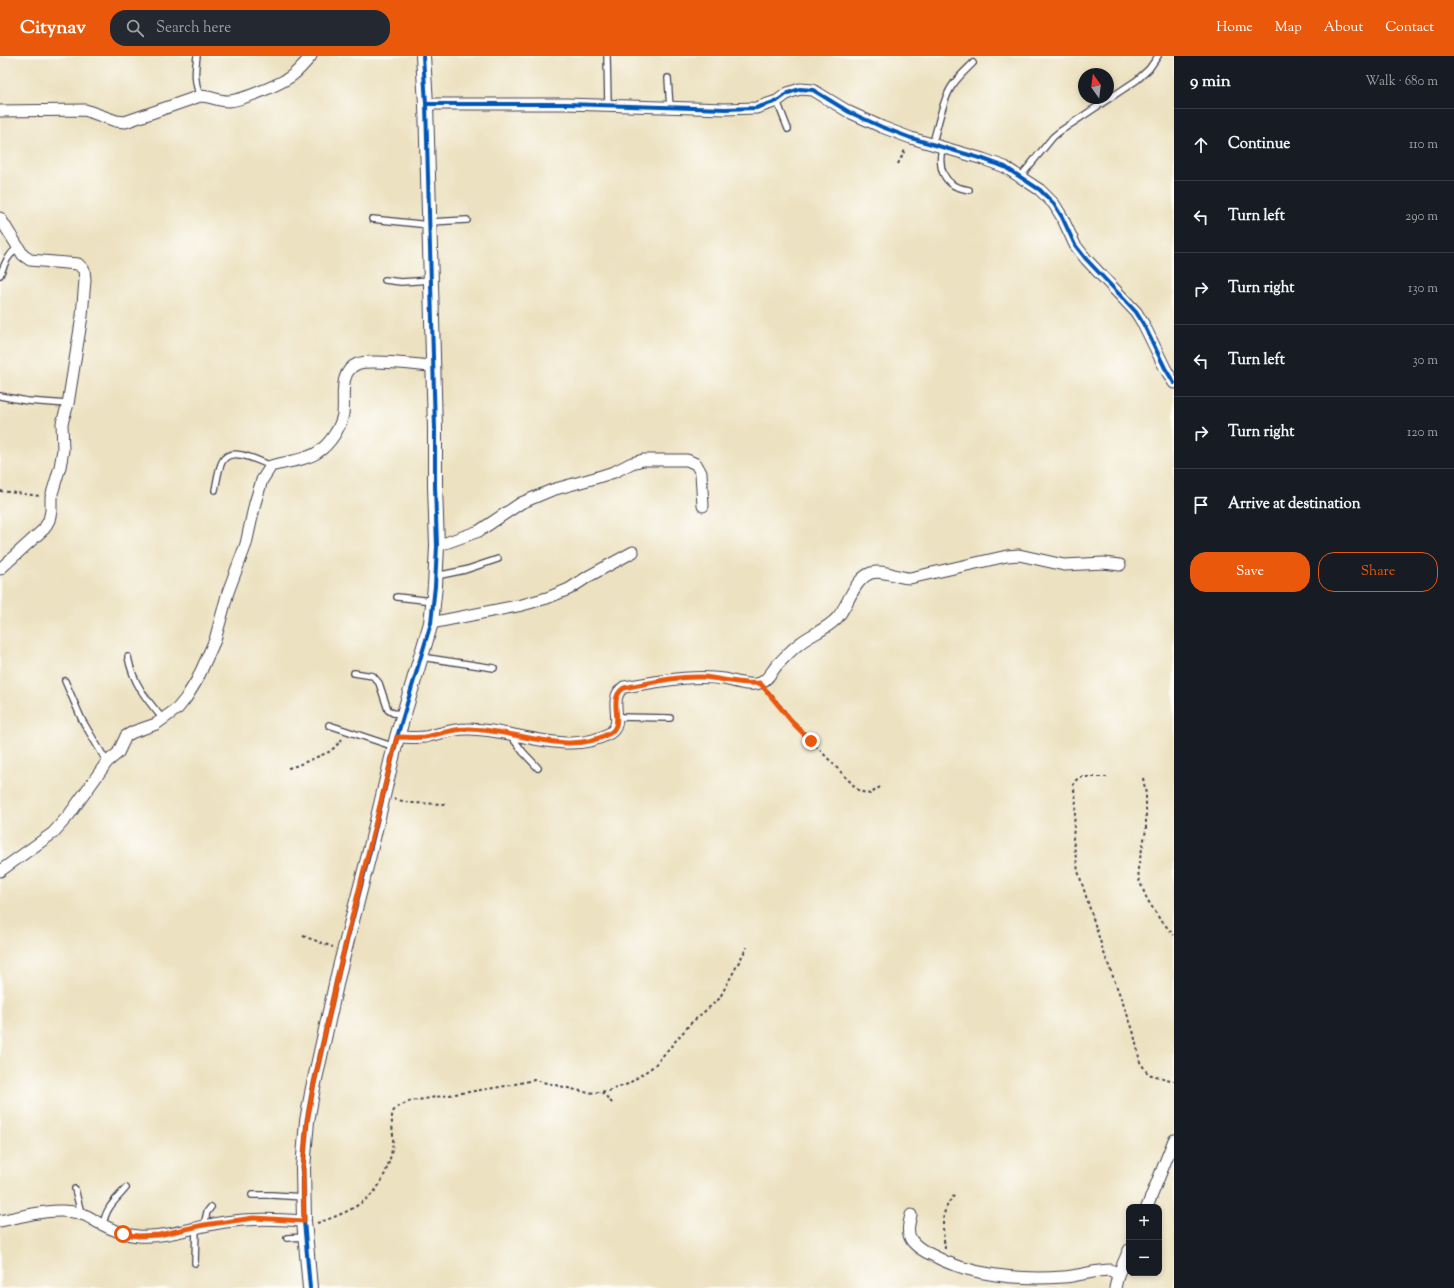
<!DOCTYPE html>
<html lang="en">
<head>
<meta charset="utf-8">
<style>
  :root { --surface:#171b24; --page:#242831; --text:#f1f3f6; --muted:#9ea1a6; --line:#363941; --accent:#ea580c }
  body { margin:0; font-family:"Sorts Mill Goudy",serif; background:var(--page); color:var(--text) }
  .controls { position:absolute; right:12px; bottom:12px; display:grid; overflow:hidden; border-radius:8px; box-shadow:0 2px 6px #0003 }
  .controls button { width:36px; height:36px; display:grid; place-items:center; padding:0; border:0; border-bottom:1px solid var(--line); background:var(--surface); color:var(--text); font:20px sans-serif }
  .compass { position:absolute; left:1078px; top:12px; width:36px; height:36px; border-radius:50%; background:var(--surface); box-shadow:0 2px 6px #0003; rotate:346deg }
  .stop { position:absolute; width:12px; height:12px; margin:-9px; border:3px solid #ea580c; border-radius:50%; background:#fff }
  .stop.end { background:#ea580c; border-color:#fff; box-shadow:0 1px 4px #0008 }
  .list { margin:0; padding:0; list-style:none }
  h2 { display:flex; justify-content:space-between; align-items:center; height:52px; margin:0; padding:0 16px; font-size:17px }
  h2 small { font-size:13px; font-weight:400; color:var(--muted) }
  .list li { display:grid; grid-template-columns:26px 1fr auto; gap:12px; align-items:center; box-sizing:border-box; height:72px; padding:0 16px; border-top:1px solid var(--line) }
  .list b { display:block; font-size:15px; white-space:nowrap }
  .list em { font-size:13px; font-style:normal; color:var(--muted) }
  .actions { display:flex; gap:8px; padding:12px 16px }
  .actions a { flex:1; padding:9px 0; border:1px solid var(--accent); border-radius:16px; text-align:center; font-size:14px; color:var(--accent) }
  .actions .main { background:var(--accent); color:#fff }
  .icon { flex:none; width:22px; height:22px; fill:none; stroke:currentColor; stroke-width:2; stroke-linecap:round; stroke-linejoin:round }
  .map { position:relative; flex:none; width:1174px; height:1232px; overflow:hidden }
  header { display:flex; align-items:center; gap:24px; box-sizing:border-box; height:56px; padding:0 20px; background:var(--accent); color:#fff }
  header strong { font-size:19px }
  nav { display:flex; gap:22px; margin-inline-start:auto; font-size:14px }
  .search { width:280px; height:36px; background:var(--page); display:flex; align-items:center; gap:10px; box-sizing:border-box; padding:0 14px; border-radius:16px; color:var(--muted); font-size:15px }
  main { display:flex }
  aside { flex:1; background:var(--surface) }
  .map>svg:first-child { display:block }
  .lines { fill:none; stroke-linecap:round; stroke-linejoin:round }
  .service-casing { stroke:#403f4f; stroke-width:8 }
  .minor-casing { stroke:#403f4f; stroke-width:13 }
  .tertiary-casing { stroke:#403f4f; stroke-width:16 }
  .path { stroke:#403f4f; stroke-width:2; stroke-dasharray:3 3; stroke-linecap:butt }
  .service { stroke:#fff; stroke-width:5.5 }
  .minor { stroke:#fff; stroke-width:11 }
  .tertiary { stroke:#fff; stroke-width:14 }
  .cycleway-casing { stroke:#fdfcf7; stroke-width:6 }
  .cycleway { stroke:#0057b8; stroke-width:4 }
  .route { stroke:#ea580c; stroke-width:5 }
</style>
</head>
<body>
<header>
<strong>Citynav</strong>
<div class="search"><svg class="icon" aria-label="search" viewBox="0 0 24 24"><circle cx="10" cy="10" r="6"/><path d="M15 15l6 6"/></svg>Search here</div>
<nav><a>Home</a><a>Map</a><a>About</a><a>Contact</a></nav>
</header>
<main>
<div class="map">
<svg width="1174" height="1232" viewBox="0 0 1174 1232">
  <rect width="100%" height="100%" fill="#fdfcf7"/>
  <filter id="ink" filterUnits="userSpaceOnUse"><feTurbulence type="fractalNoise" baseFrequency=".025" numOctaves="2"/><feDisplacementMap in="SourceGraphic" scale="8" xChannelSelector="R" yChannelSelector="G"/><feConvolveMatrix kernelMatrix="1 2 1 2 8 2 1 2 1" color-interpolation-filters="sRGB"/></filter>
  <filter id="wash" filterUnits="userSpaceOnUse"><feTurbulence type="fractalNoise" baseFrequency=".012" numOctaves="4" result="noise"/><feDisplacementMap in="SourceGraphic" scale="16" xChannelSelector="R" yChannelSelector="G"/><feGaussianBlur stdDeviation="0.9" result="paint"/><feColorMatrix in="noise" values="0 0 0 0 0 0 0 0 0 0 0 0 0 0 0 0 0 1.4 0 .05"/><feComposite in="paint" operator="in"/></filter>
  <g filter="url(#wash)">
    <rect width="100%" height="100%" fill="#ece1c0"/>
  </g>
  <g filter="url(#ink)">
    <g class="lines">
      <defs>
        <path id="service" d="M 197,0 C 195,15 194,26 200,40
          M 607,0 L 608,49
          M 668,22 L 670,52
          M 777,45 L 788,73
          M 932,89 C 938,71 942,45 952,30 C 958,21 966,14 973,7
          M 942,92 C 939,106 940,120 953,129 C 958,132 964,133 969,134
          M 1021,120 L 1053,81 L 1059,76 L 1137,24 L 1149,13 L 1158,0
          M 372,163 L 429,169
          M 430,166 L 467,164
          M 0,219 C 5,207 8,199 18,191
          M 385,224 L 401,226 L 431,224
          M 0,340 L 27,345 L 68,348
          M 215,434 C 217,425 218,414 222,406 C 230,389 259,405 271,410
          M 436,520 L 465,514 L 498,503
          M 397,541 L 433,545
          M 128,601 C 133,627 146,643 163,663
          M 421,601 L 494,612
          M 354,617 L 373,620 L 379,627 L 388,654 L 393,657 L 404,658
          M 65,625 L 82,664 L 107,706
          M 617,661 L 670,662
          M 329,669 L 395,691
          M 511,680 L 523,696 L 538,712
          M 75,1133 L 81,1157
          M 252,1139 L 272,1139 L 304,1141
          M 103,1169 C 106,1151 115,1145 126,1132
          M 204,1169 L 207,1156 L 211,1151
          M 287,1182 L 305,1181
          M 195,1207 L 196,1171"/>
        <path id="minor" d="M 426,48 L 566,48 L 725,53 L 756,52 L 777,45 L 788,37 L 800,33 L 813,34 L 849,56 L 882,71 L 911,82 L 983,103 L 1005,111 L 1040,134 L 1054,148 L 1062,161 L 1075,189 L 1086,203 L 1136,256 L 1144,269 L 1165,312 L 1174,327
          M 0,55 L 85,54 L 116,65 L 125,66 L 200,40 C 210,40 218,45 228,45 C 241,45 284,27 294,18 C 300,13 306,6 311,0
          M 0,162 L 23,199 L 30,204 L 78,208 L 84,214 L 85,224 L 82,260 L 68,348 L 62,367 L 63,394 L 60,411 L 51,441 L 51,455 L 49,464 L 44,473 L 0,513
          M 437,490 L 479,475 L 521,447 L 552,434 L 595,422 L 614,416 L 632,407 L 643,404 L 687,404 L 696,408 L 701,417 L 703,450
          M 431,567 L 522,549 L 547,542 L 569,533 L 589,520 L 633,496
          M 397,681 C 406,681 416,682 425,681 C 439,678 452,673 467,673 C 512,672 569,702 610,677 C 626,667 606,643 624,631 C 658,626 690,618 724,623 C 735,625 750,631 760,627 C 768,624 772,615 777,609 C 784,602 791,594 799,588 C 811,578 826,574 837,562 C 848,550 854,523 871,517 C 884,513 897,522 910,522 L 1007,500 L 1019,499 L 1064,509 L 1104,507 L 1120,509
          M 0,815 L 53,777 L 69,759 L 107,706 L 118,697 L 126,680 L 133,676 L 156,668 L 178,652 L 186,642 L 197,624 L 215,584 L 228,536 L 246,488 L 255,447 L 262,424 L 271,410 C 285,406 307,404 318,396 C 330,388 341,371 343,358 C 345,342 338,316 357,308 C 369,303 418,309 433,310
          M 1147,1151 L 1174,1084
          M 911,1159 C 909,1167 906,1177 912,1185 C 917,1191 925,1196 932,1199 C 970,1220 1020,1224 1063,1221 C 1079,1220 1095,1214 1111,1214 L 1118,1219
          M 0,1165 C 23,1160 58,1150 81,1158 C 87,1159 92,1163 97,1166 C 110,1173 123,1179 138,1180 C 167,1182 196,1170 225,1166 C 253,1162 276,1163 304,1165
          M 1115,1232 L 1118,1219 L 1129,1194"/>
        <path id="tertiary" d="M 310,1232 L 304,1165 L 303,1112 L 307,1065 L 313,1032 L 339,915 L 369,799 L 397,681 L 431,567 L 435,530 L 437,490 L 435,430 L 435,372 L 426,48 L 423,0"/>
      </defs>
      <use href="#service" class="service-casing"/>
      <use href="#minor" class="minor-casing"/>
      <use href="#tertiary" class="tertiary-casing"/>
      <path class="path" d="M 898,108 L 906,92
        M 0,435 L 40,440
        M 768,635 L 795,668 L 859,735 L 870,738 L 880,731
        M 288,712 C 297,710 303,707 312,703 C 328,696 330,698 342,683
        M 1107,721 L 1080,721 L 1075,725 L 1073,729 L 1076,744 L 1073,783 L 1078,815 L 1103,894 L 1133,974 L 1140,1006 L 1148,1018 L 1174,1025
        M 1143,722 L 1146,738 L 1146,774 L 1138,812 L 1139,824 L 1147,843 L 1159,862 L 1174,879
        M 394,743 L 411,747 L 445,748
        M 303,880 L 333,891
        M 602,1036 L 613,1048
        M 317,1167 C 336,1161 356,1153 371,1139 C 383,1129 392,1101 393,1086 C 394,1079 390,1062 393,1056 C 396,1050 405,1048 411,1045 L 506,1030 L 534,1024 L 589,1037 L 608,1035 L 628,1028 L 654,1010 L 691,967 L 719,943 L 747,891
        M 945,1193 C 943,1172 939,1156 954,1140"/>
      <use href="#service" class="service"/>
      <use href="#minor" class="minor"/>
      <use href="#tertiary" class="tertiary"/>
      <defs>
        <path id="cycleway" d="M 426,48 L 566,48 L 725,53 L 756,52 L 777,45 L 788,37 L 800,33 L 813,34 L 849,56 L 882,71 L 911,82 L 983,103 L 1005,111 L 1040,134 L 1054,148 L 1062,161 L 1075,189 L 1086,203 L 1136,256 L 1144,269 L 1165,312 L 1174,327
          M 310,1232 L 304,1165 L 303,1112 L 307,1065 L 313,1032 L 339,915 L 369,799 L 397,681 L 431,567 L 435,530 L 437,490 L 435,430 L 435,372 L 426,48 L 423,0"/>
      </defs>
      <use href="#cycleway" class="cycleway-casing"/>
      <use href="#cycleway" class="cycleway"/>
    </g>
  </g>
  <g class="lines" filter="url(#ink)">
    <path class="route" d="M 123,1178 L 138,1180 L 159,1179 L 204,1169 L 254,1162 L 304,1165 L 303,1112 L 307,1065 L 313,1032 L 339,914 L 397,681 C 406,681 416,682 425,681 C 439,678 452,673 467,673 C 512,672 568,702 610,677 C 626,667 606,643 624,632 C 649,627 677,620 702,621 C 721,622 741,629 760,627 L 794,668 L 811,685"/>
  </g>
</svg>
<div class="controls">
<button>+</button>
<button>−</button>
</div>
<svg class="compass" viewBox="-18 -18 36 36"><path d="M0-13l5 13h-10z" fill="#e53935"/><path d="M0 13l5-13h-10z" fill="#9ea1a6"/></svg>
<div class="stop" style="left:123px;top:1178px"></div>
<div class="stop end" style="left:811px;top:685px"></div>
</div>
<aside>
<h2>9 min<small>Walk · 680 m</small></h2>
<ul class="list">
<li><svg class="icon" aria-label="ahead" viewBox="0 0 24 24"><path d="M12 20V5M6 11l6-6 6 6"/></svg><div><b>Continue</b></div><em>110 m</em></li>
<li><svg class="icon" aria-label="left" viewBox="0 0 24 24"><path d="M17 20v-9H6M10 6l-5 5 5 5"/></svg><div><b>Turn left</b></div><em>290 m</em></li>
<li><svg class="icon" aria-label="right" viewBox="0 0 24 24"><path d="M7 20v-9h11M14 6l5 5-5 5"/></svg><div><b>Turn right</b></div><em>130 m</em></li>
<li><svg class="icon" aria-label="left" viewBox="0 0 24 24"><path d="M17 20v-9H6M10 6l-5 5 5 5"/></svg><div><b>Turn left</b></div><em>30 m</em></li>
<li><svg class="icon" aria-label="right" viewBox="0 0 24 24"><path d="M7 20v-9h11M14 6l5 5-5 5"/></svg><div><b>Turn right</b></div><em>120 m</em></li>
<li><svg class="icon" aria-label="arrive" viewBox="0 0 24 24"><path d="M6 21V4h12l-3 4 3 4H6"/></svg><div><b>Arrive at destination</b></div></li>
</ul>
<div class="actions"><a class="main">Save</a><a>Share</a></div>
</aside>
</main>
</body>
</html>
